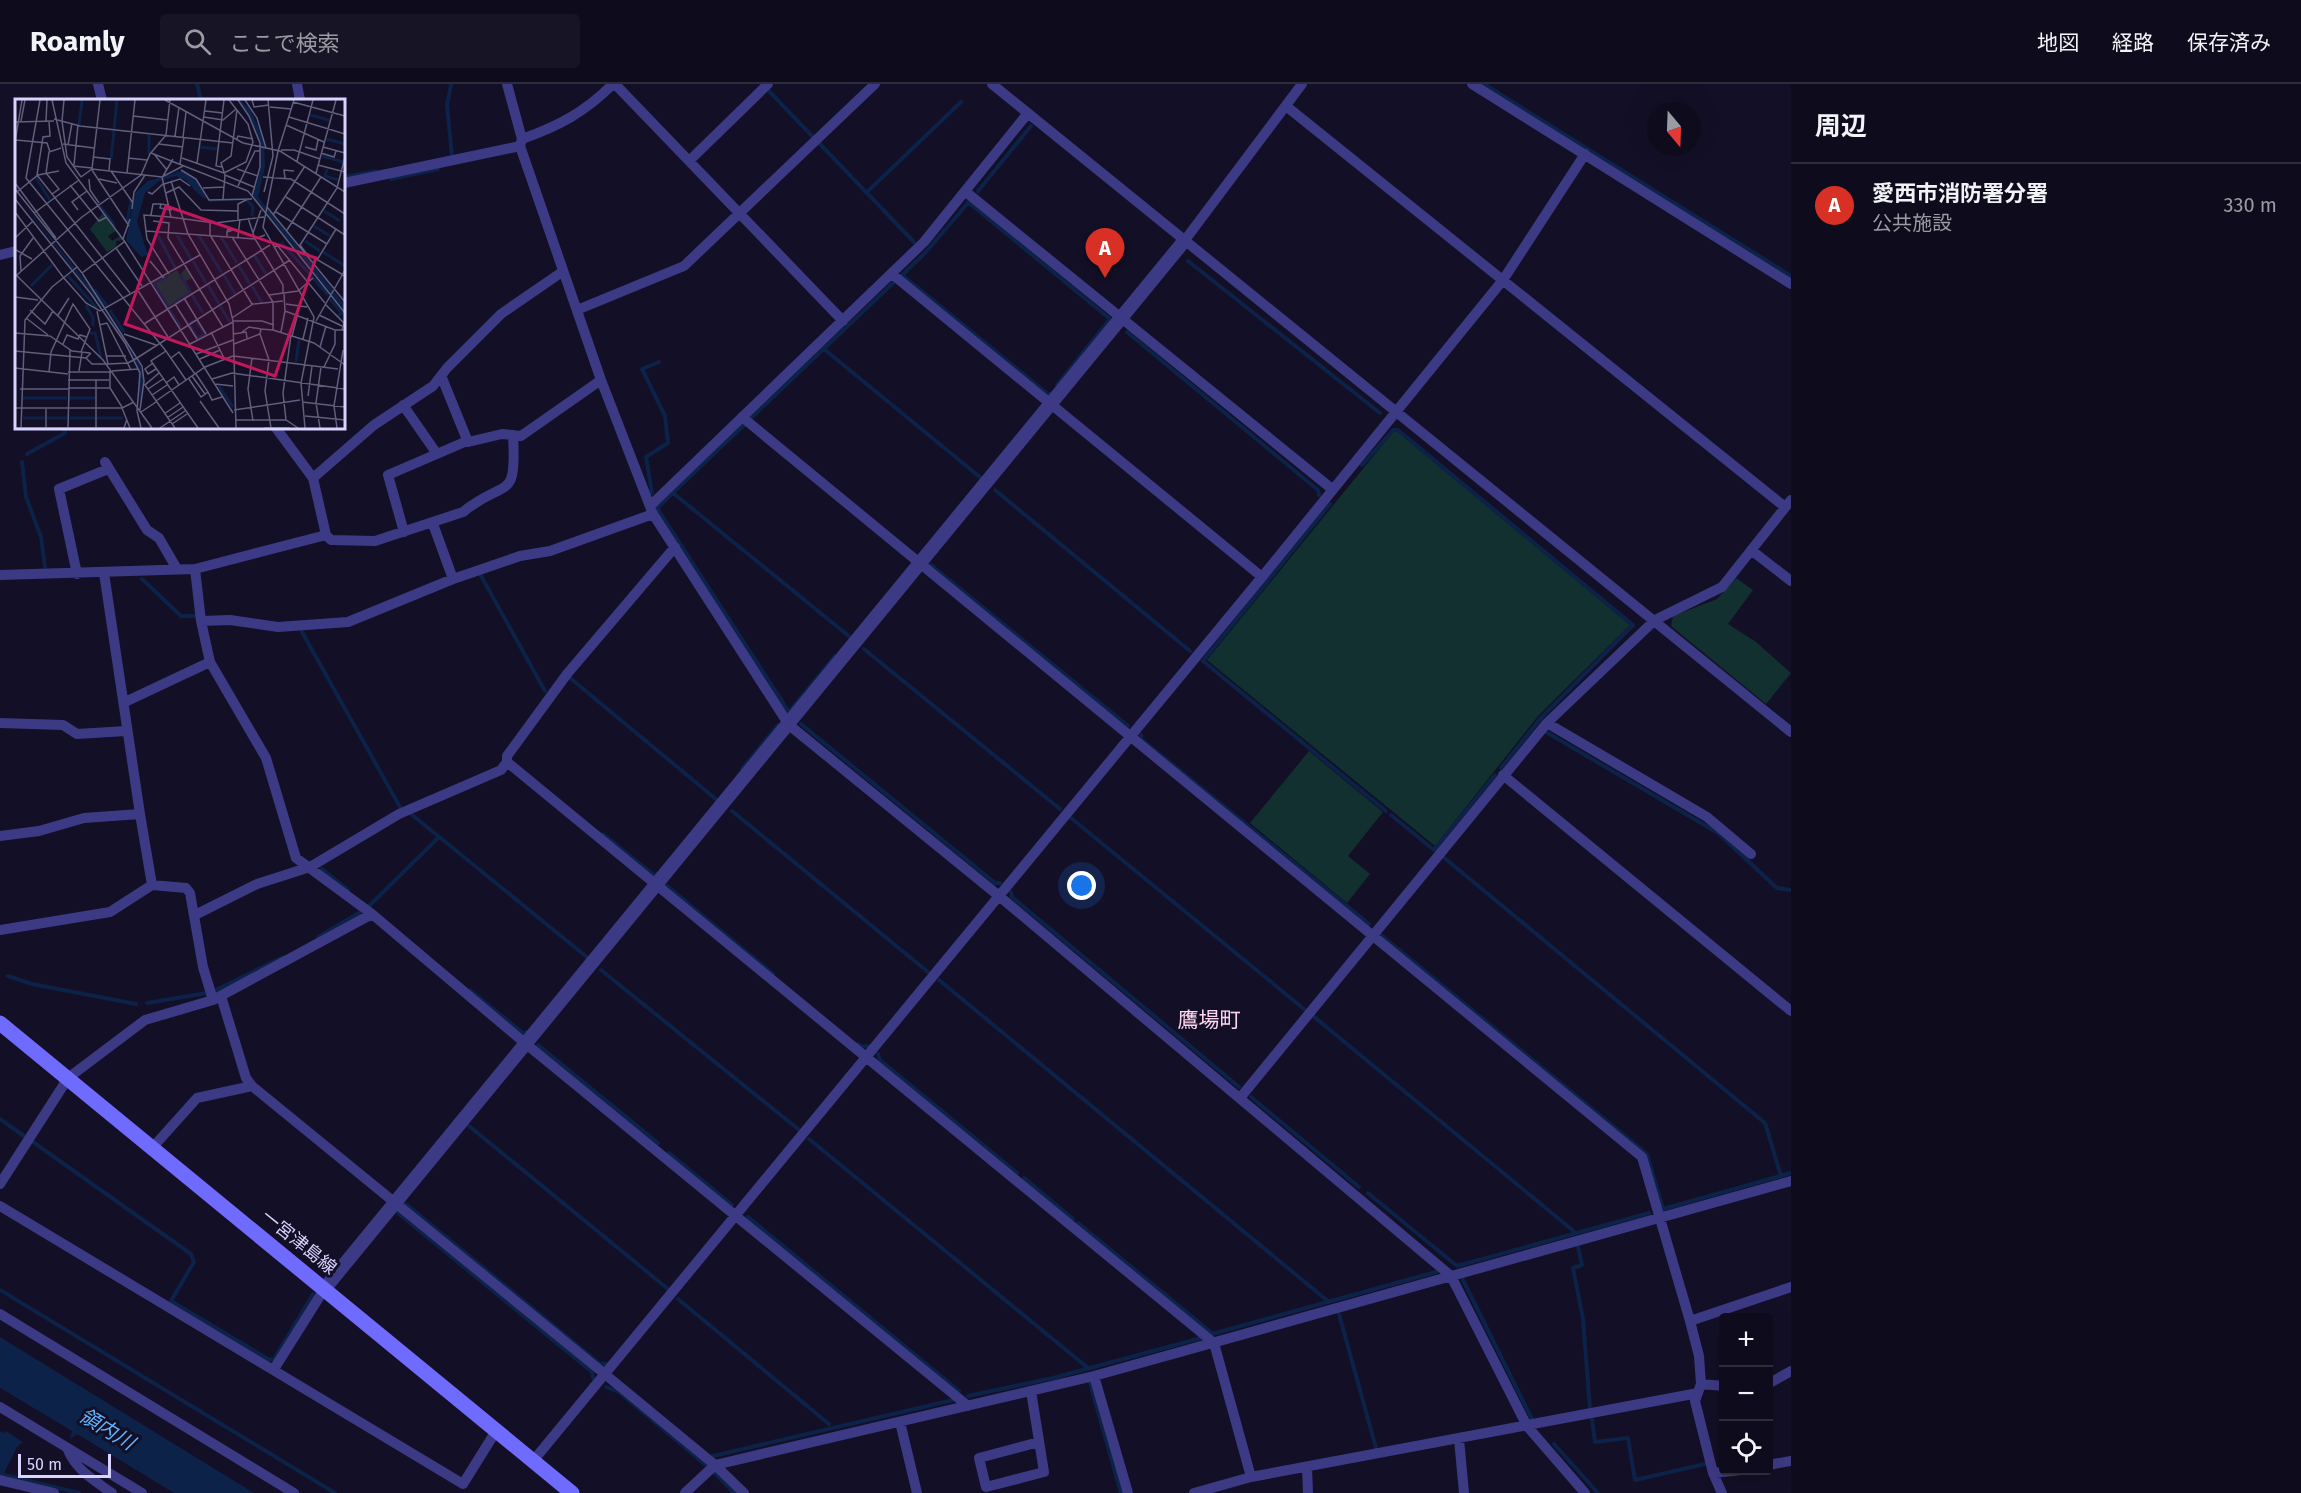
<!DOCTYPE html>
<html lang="ja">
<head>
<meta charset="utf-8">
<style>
  :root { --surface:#0e0b1c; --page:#171425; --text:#f1f3f6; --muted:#9b9ba3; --line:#2e2b3b; --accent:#d93025 }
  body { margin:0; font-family:"Fira Sans","Noto Sans JP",sans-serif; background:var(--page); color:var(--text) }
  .controls { position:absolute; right:18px; bottom:18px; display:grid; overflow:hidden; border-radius:6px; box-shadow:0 6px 24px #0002 }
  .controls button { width:54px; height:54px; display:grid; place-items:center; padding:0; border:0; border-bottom:2px solid var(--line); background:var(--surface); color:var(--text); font:30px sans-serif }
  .compass { position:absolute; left:1647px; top:18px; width:54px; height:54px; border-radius:50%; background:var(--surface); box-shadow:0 6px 24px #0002; rotate:161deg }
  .scale { position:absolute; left:18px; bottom:15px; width:93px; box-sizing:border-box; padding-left:6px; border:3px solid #d9d4ff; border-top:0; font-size:16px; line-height:21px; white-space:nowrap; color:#d9d4ff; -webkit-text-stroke:4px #130f26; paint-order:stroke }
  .you { position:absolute; left:1082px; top:802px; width:21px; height:21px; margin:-15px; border:4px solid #fff; border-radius:50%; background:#1a73e8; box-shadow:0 0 0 9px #1a73e833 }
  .badge { display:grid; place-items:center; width:39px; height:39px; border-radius:50%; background:var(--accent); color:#fff; font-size:20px; font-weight:700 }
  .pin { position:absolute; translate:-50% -50px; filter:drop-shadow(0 2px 3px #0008) }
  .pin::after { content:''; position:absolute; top:32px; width:21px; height:18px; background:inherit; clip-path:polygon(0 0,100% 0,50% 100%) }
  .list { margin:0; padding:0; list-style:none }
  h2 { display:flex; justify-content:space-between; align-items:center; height:78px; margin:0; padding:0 24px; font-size:26px }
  h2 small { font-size:20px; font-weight:400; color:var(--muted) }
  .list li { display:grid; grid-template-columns:39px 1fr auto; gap:18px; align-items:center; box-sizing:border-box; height:84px; padding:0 24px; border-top:2px solid var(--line) }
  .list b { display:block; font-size:22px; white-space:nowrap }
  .list p { margin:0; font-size:20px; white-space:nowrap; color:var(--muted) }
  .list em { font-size:20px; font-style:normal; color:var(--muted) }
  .icon { flex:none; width:33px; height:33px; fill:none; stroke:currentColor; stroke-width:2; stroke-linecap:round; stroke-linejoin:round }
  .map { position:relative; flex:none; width:1791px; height:1409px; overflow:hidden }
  header { display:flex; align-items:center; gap:36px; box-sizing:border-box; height:84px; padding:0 30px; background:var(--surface); border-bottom:2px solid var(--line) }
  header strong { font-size:28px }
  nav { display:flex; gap:33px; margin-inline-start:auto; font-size:21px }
  .search { width:420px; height:54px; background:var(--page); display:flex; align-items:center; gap:15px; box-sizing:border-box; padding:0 21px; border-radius:6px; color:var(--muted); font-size:22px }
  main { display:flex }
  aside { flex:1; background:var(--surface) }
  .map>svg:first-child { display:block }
  .green { fill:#12302f }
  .water { fill:#0c2248 }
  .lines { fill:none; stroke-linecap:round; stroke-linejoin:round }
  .stream { stroke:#0c2248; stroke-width:4 }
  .minor { stroke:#3d3a85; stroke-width:10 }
  .tertiary { stroke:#3d3a85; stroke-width:14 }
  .secondary { stroke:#6f6bff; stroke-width:15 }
  .labels { text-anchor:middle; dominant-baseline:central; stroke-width:6; stroke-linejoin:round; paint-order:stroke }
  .street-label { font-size:18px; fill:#d9d4ff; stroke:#130f26 }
  .water-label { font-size:20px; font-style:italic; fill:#62b6ff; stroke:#130f26 }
  .quarter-label { font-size:21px; fill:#ffd6f0; stroke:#130f26 }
  .inset-river { fill:none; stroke:#0c2248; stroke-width:3 }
  .inset-road { fill:none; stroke:#625e7d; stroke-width:1.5 }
  .view { fill:#c2185b; fill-opacity:0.15; stroke:#c2185b; stroke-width:3 }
  .inset-edge { fill:none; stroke:#d9d4ff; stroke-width:3 }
</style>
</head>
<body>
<header>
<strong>Roamly</strong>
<div class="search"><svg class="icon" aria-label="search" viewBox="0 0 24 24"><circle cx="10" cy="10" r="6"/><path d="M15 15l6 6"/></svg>ここで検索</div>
<nav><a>地図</a><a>経路</a><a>保存済み</a></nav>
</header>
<main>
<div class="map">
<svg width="1791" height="1409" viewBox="0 0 1791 1409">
  <rect width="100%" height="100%" fill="#130f26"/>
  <path class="green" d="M 1393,348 L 1398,348 L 1630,541 L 1538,632 L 1435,762 L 1207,576 Z
    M 1736,494 L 1753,506 L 1728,540 L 1756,558 L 1791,589 L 1766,620 L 1671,542 L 1673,532 L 1717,515 Z
    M 1309,667 L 1383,728 L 1348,772 L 1370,790 L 1347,819 L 1250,739 Z"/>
  <path class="water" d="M 0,1253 L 254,1409 L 174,1409 L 77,1350 L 70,1355 L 72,1347 L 0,1304 Z
    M 0,1347 L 4,1349 L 6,1347 L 23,1358 L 17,1363 L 0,1397 Z"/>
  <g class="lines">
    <path class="stream" d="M 197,0 L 201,16
      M 1484,0 L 1791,192
      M 451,1 L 447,21 L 452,72
      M 767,5 L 813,53
      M 819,59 L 914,158
      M 344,93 L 376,87
      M 391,95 L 438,85
      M 978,107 L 1031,42
      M 867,108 L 961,18
      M 968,118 L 1110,235 L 1057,301
      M 968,119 L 925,169 L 902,191 L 1049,311 L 1050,310
      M 1188,177 L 1380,329
      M 1127,248 L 1318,406 L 1319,411
      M 824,265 L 981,394
      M 751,334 L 894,198
      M 744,341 L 658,423 L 659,427 L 789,628 L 835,572
      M 27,370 L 65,349 L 64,344
      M 22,378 L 26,413 L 41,453 L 45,483
      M 1362,381 L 1393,346 L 1398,346 L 1633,541 L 1540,635 L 1501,684
      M 995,406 L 1190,567
      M 652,409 L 646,373 L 668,359 L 665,332 L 642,285 L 659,278
      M 673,409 L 850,553
      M 1330,420 L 1203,577 L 1386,727
      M 931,481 L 1128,642
      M 480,490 L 545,607
      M 142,495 L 181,532 L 195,532
      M 302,548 L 400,723
      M 864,565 L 1060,725
      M 570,594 L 717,716
      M 801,640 L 995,799 L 1000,799
      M 1546,648 L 1718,749 L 1777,804 L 1791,806
      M 1141,651 L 1141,655 L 1369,840
      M 742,685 L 778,641
      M 732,727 L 928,888
      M 411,730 L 588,874
      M 1391,731 L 1434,766 L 1495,691
      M 1071,734 L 1304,925
      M 603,750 L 655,792 L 658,789
      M 1442,772 L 1765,1039 L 1781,1092
      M 322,785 L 348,806
      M 667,802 L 773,890
      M 1011,808 L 1012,813 L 1239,1003
      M 368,823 L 439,753
      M 1381,851 L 1647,1070 L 1663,1125 L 1791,1089
      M 318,853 L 359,829
      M 601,886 L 798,1045
      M 8,892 L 32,900 L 136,920
      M 939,896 L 1329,1218
      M 470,906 L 524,950 L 526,948
      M 214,907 L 283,873
      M 147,919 L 207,909
      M 1313,932 L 1576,1149
      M 858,960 L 861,963 L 868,962
      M 538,961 L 658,1059
      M 878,970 L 880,976 L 1017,1089
      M 1251,1013 L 1359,1103
      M 0,1035 L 24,1052
      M 469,1042 L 668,1205
      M 809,1055 L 1088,1284
      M 33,1058 L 191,1170 L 194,1178 L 171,1217 L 270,1276 L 274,1275 L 313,1210
      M 669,1069 L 732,1121
      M 1024,1094 L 1073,1135
      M 1368,1109 L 1457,1182 L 1649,1129
      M 406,1120 L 600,1280 L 606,1280
      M 398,1129 L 592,1288 L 593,1294
      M 748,1133 L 959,1307
      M 1078,1139 L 1213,1250
      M 1578,1163 L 1582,1181 L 1573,1184 L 1583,1235 L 1590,1325
      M 1463,1196 L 1532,1335
      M 0,1206 L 335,1409
      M 678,1215 L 829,1340
      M 1339,1230 L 1376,1364
      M 1212,1250 L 1436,1188
      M 1090,1299 L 1121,1409
      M 606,1303 L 619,1308 L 707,1382
      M 968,1312 L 1053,1294 L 1201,1254
      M 1592,1335 L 1595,1358 L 1628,1354 L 1635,1396 L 1705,1380
      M 1554,1360 L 1598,1409
      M 713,1372 L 953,1316
      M 715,1389 L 734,1409
      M 0,1390 L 79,1409"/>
    <path class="minor" d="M 98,0 L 102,16
      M 297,0 L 300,16
      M 507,0 L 522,55 L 520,62 L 601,296 L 653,430 L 789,641 L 999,812 L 1451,1192 L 1527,1342 L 1585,1409
      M 615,0 L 843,237
      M 992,0 L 1791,648
      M 1472,0 L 1791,200
      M 1286,22 L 1785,423
      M 522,55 C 559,42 585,28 613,0
      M 689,77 L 768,0
      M 344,99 L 520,62
      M 966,108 L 1332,405
      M 1185,156 L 1302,0
      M 0,171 L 16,167
      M 892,190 L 1262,493
      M 577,226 L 684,182 L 875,0
      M 442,294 L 468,358 L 502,350 L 521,352 L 601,296
      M 403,321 L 437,370
      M 742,333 L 1642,1073 L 1690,1237 L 1791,1203
      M 105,378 L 147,446 L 159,454 L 177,485
      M 313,394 L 374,341 L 433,302 L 447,284 L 501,230 L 562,188
      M 651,421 L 924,158 L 1028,29
      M 433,440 L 453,495
      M 404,448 L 388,391 L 467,357
      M 326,451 L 331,456 L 375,457 L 463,428 C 506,393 517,420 513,351
      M 1751,466 L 1791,497
      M 195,485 L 201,537 L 210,578 L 266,674 L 296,774 L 372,830 L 526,960 L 968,1322
      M 104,489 L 140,730
      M 77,490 L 59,405 L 108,385
      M 0,491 L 195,485 L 326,451 L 313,394 L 276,344
      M 201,537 L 230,536 L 278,543 L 348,538 L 453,495 L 520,472 L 550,467 L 653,430
      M 125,618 L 210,578
      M 0,639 L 63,641 L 77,650 L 126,647
      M 1547,639 L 1707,733 L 1751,770
      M 507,678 L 1214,1259 L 1251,1393
      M 1503,691 L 1791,927
      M 0,752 L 39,747 L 84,734 L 140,730 L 152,801 L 186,804 L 190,809 L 203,883 L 213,916
      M 195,831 L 257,800 L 310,783 L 399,730 L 501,686 L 507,678 L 507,672 L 567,590 L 675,463
      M 0,846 L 110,828 L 152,801
      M 221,912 L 246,994 L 252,1002 L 606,1291 L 715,1381 L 744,1409
      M 1240,1014 L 1547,639 L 1655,536 L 1722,503 L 1791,416
      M 153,1063 L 197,1014 L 252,1002
      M 0,1100 L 68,994 L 145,936 L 213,916 L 372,830
      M 0,1122 L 463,1400 L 496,1347
      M 0,1230 L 294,1409
      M 1690,1237 L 1699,1272 L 1701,1300 L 1695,1317 L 1713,1389 L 1722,1409
      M 274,1285 L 325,1204
      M 1094,1292 L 1128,1409
      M 1701,1300 L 1724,1302
      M 1768,1300 L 1791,1287
      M 1031,1307 L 1044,1388 L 986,1403 L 979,1374 L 1039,1358
      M 0,1323 L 142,1409
      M 900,1338 L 917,1409
      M 1459,1355 L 1464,1409
      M 68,1366 C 76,1386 95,1397 112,1409
      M 533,1377 L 1262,493 L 1503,196 L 1585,70
      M 1768,1381 L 1791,1377
      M 1307,1383 L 1308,1409
      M 1713,1389 L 1741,1386
      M 0,1396 L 54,1409
      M 685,1409 L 715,1381 L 1094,1292 L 1791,1097
      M 1194,1409 L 1251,1393 L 1698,1309"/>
    <path class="tertiary" d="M 325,1204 L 1185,156"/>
    <path class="secondary" d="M 0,939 L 572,1409"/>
  </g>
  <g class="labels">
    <g class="street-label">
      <text transform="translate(299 1158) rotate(39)">一宮津島線</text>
    </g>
    <g class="water-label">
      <text transform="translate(107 1345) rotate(31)">領内川</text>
    </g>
    <g class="quarter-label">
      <text x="1209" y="936">鷹場町</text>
    </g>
  </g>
  <g transform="translate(15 15)">
    <rect width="330" height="330" fill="#130f26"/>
    <path d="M 88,114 L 101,132 L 93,137 L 97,142 L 105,137 L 108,141 L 101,142 L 101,148 L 92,153 L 75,130 ZM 171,169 L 177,179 L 169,183 L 175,194 L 153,208 L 139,184 L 162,171 L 165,176 Z" fill="#12302f"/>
    <path d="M 224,1 L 235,9 L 249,41 L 250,68 L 243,98 L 330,206 L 330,212 L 238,97 L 246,68 L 246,43 ZM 166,72 L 181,80 L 192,101 L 230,101 L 195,103 L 183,95 L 171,81 L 161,77 L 144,82 L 130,94 L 122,122 L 133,156 L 126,158 L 111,141 L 120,94 L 133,82 ZM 0,94 L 84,199 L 126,268 L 129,276 L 125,308 L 123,268 L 90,212 Z" fill="#0c2248"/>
    <path class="inset-river" d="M 295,16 L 314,21M 64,26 L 67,1M 99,30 L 102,1M 134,36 L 134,55M 312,40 L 330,45M 184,48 L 202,50M 307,57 L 328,63M 96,60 L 99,32M 312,70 L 310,77 L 323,81M 21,79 L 35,101M 232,101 L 238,108 L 237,117M 85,107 L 100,127M 309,112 L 325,122M 112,123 L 116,102M 299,127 L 315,137M 142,135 L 161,170M 162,136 L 176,160M 184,137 L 207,174M 206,138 L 222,164M 290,142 L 305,152M 266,143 L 313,196M 308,153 L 330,167M 239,156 L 251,175M 178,162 L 191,184M 224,167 L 235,185M 209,176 L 220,195M 53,177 L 82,209M 153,177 L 139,184 L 153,208 L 157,206M 193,186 L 204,205M 16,187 L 37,166M 237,187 L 247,204M 79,190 L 92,207M 177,196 L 188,214M 314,199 L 327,214 L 323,217M 161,203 L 176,194 L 165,176M 71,206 L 78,219 L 78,227M 205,207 L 215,223M 154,210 L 166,228M 95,211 L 109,233M 181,221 L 190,235 L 182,239 L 174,225 ZM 75,234 L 80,234 L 86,258M 281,263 L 284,241M 204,287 L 218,308M 8,299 L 52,299M 55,299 L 80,299M 8,319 L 30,319M 32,319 L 52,319M 55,319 L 80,319M 82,319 L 108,319"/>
    <path class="inset-road" d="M 25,1 L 11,79 L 151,252M 37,1 L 51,64 L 110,143 L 218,314M 150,1 L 228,44 L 265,52 L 330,93M 223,1 L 234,17 L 245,44 L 245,68 L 237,97M 230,1 L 242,19 L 251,49M 237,1 L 239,8 L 254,6M 279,1 L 263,52 L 248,128 L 299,218 L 286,284 L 290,329M 278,3 L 330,17M 255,8 L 276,10M 190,12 L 208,14M 118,17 L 153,21M 189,18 L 208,21 L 221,10M 274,18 L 330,35M 39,20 L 65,27 L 218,44M 6,22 L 10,1M 31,22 L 32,1M 34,22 L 35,37 L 28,38 L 22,76 L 115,194M 47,22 L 52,58 L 66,78M 47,22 L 49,1M 0,23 L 39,22M 271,26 L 309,43M 160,37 L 164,8M 168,38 L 171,13M 222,40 L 223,37 L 238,40M 1,41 L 32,44 L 35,53M 0,43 L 7,1M 48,45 L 79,49M 144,45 L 168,48M 53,46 L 57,24M 290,48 L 301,51 L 303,41M 308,48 L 330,54M 266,51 L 279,51 L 305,60M 136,54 L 233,92 L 330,214M 306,54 L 319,58 L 321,52M 139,55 L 152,71M 78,58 L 95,60 L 94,71M 330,58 L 322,89 L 285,146 L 291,154 L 330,177M 113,59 L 132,61M 167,59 L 209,74M 282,62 L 298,1M 182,64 L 191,1M 165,65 L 169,38M 59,66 L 63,26M 303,66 L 330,73M 58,67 L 77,69M 207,68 L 201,67 L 209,1M 77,70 L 85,1M 222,70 L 243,77M 77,71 L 114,127M 166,71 L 181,80 L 194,101 L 237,100M 96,72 L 118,104M 112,74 L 120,1M 209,74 L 231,63 L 238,43 L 233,25 L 214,1M 301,74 L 321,1M 210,76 L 239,88M 148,77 L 158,60M 66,78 L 77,70 L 147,78 L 168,67M 147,78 L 156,118M 248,78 L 276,80 L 330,115M 270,79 L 269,71 L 279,72M 74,80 L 75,91 L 84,104M 84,80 L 102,84M 156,82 L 173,135 L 214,205 L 218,222 L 221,329M 0,84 L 41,139M 149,85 L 165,80 L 175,87M 55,86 L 84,122 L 92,118M 223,87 L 240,52 L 245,52M 188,89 L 209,88M 0,90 L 67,174M 2,93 L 23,76 L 44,72M 133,93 L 137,95 L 148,85M 249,93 L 258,57 L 253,1M 151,94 L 164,88 L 186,111 L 223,112 L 223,121M 37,95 L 44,90 L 31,74 L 34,53 L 46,49M 271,98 L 330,136M 0,100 L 76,195 L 110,244 L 125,274 L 122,312 L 126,329M 208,100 L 210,76 L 206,64 L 216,57 L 222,11M 153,106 L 146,105 L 145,109 L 157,111M 252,108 L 330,203M 117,110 L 119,93 L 130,76M 63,111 L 57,103 L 72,92M 223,112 L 223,105 L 233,100M 0,113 L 48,178 L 71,204 L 85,212 L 185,156M 261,113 L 312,145M 19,114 L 64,81M 136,116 L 138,105 L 146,105M 258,116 L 290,67M 155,118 L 200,124 L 249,118M 233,119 L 240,140 L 268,186 L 268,194M 138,122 L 154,124 L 153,139 L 208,228M 195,124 L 195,136 L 237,205M 272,131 L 306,78M 131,132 L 240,140 L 250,136M 238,134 L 246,111M 212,137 L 212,133 L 213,130 L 218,131 L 212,133M 217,138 L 258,203 L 258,231M 223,138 L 225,120M 0,139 L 18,122M 108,140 L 115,120M 101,149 L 127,187M 259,149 L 262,146 L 310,204M 1,151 L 17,160M 302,161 L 321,130M 135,162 L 149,179M 6,172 L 5,157 L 18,139M 67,174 L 127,267 L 129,282 L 125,311M 67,174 L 109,143M 0,175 L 88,261 L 137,329M 154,175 L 132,140 L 129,116 L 155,118M 2,176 L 67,118 L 126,76 L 135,55 L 151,36 L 155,1M 122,190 L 153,238M 269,194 L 270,212 L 320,231 L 330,231M 254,196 L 283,192 L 298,179M 0,198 L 23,201M 169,199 L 191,235M 160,205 L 182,240M 271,205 L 292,208M 310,205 L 329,224 L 327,231M 15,211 L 30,225 L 38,212M 43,216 L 54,199M 304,216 L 327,227M 11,219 L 33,236M 217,219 L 238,205 L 268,202M 218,222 L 247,222 L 259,226M 301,222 L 330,171M 129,225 L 255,146M 84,226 L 92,224 L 116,271M 196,233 L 209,259M 227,233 L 234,228 L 246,230M 266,233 L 270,212M 0,234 L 35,237 L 57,252 L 75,254M 109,235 L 141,246M 218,235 L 231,233 L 232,239M 245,235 L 254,261M 277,237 L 283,214M 288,240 L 293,219M 48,245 L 52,236 L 63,240 L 65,236 L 72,238M 175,245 L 218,223M 219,245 L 245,235 L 246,230 L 258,231 L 299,244 L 330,266M 305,248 L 311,227M 0,252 L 71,259M 76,254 L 71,259 L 77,265 L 93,265 L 82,212M 181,255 L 218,241M 92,257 L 111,257M 218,257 L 323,270M 156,259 L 164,253 L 180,275M 237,259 L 233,290 L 238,322M 185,260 L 205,251M 254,261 L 250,292 L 256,329M 138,264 L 130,270 L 133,275 L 141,270M 93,265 L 113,264 L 122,259 L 275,161M 309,268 L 320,245 L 320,231M 0,269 L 53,275M 64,272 L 67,253M 95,272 L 95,289 L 107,308M 97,272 L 123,270M 34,273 L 36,253 L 58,205 L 75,230 L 66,253M 53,273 L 95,273M 144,274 L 130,286 L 160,329M 217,274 L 330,290M 177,277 L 190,295M 174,280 L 186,298 L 193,293 L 181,275M 197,280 L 217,274M 53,281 L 94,281M 81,281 L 81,329M 171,281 L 151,252 L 136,262 L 183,329M 151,284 L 159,278 L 164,286M 200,285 L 218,287M 53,289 L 95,289M 5,290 L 53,290M 133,290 L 148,280M 193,293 L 197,301 L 207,298M 137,296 L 152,286M 293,297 L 297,267M 141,302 L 190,268 L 218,257M 185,302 L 204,329M 287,303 L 330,308M 0,309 L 107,309 L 119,303M 107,309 L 115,329M 31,310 L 31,329M 219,311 L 285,301M 126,313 L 141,303M 149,315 L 165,304M 290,317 L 330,321M 152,319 L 168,308M 220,321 L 271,321 L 283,329M 271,321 L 268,294 L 276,236M 157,325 L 172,315M 0,329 L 109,329 L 112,320M 6,329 L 10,221 L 37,188 L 62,168M 53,329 L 55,251M 145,329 L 170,312M 249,329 L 275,329M 305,329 L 301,304 L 306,268M 322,329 L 319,307 L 328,251"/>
    <path class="view" d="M 151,107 L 301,159 L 260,277 L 110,225 Z"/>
    <rect width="330" height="330" class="inset-edge"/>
  </g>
</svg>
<div class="controls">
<button>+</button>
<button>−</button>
<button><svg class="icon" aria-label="locate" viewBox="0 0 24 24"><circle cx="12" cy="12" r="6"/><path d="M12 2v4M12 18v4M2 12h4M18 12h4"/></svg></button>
</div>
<svg class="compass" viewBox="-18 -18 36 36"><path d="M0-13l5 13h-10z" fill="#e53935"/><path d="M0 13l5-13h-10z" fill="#9b9ba3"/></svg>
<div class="scale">50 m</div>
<div class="you"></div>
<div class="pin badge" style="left:1105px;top:194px">A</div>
</div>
<aside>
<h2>周辺<small></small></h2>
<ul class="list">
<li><span class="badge">A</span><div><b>愛西市消防署分署</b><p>公共施設</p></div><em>330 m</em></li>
</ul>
</aside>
</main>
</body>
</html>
